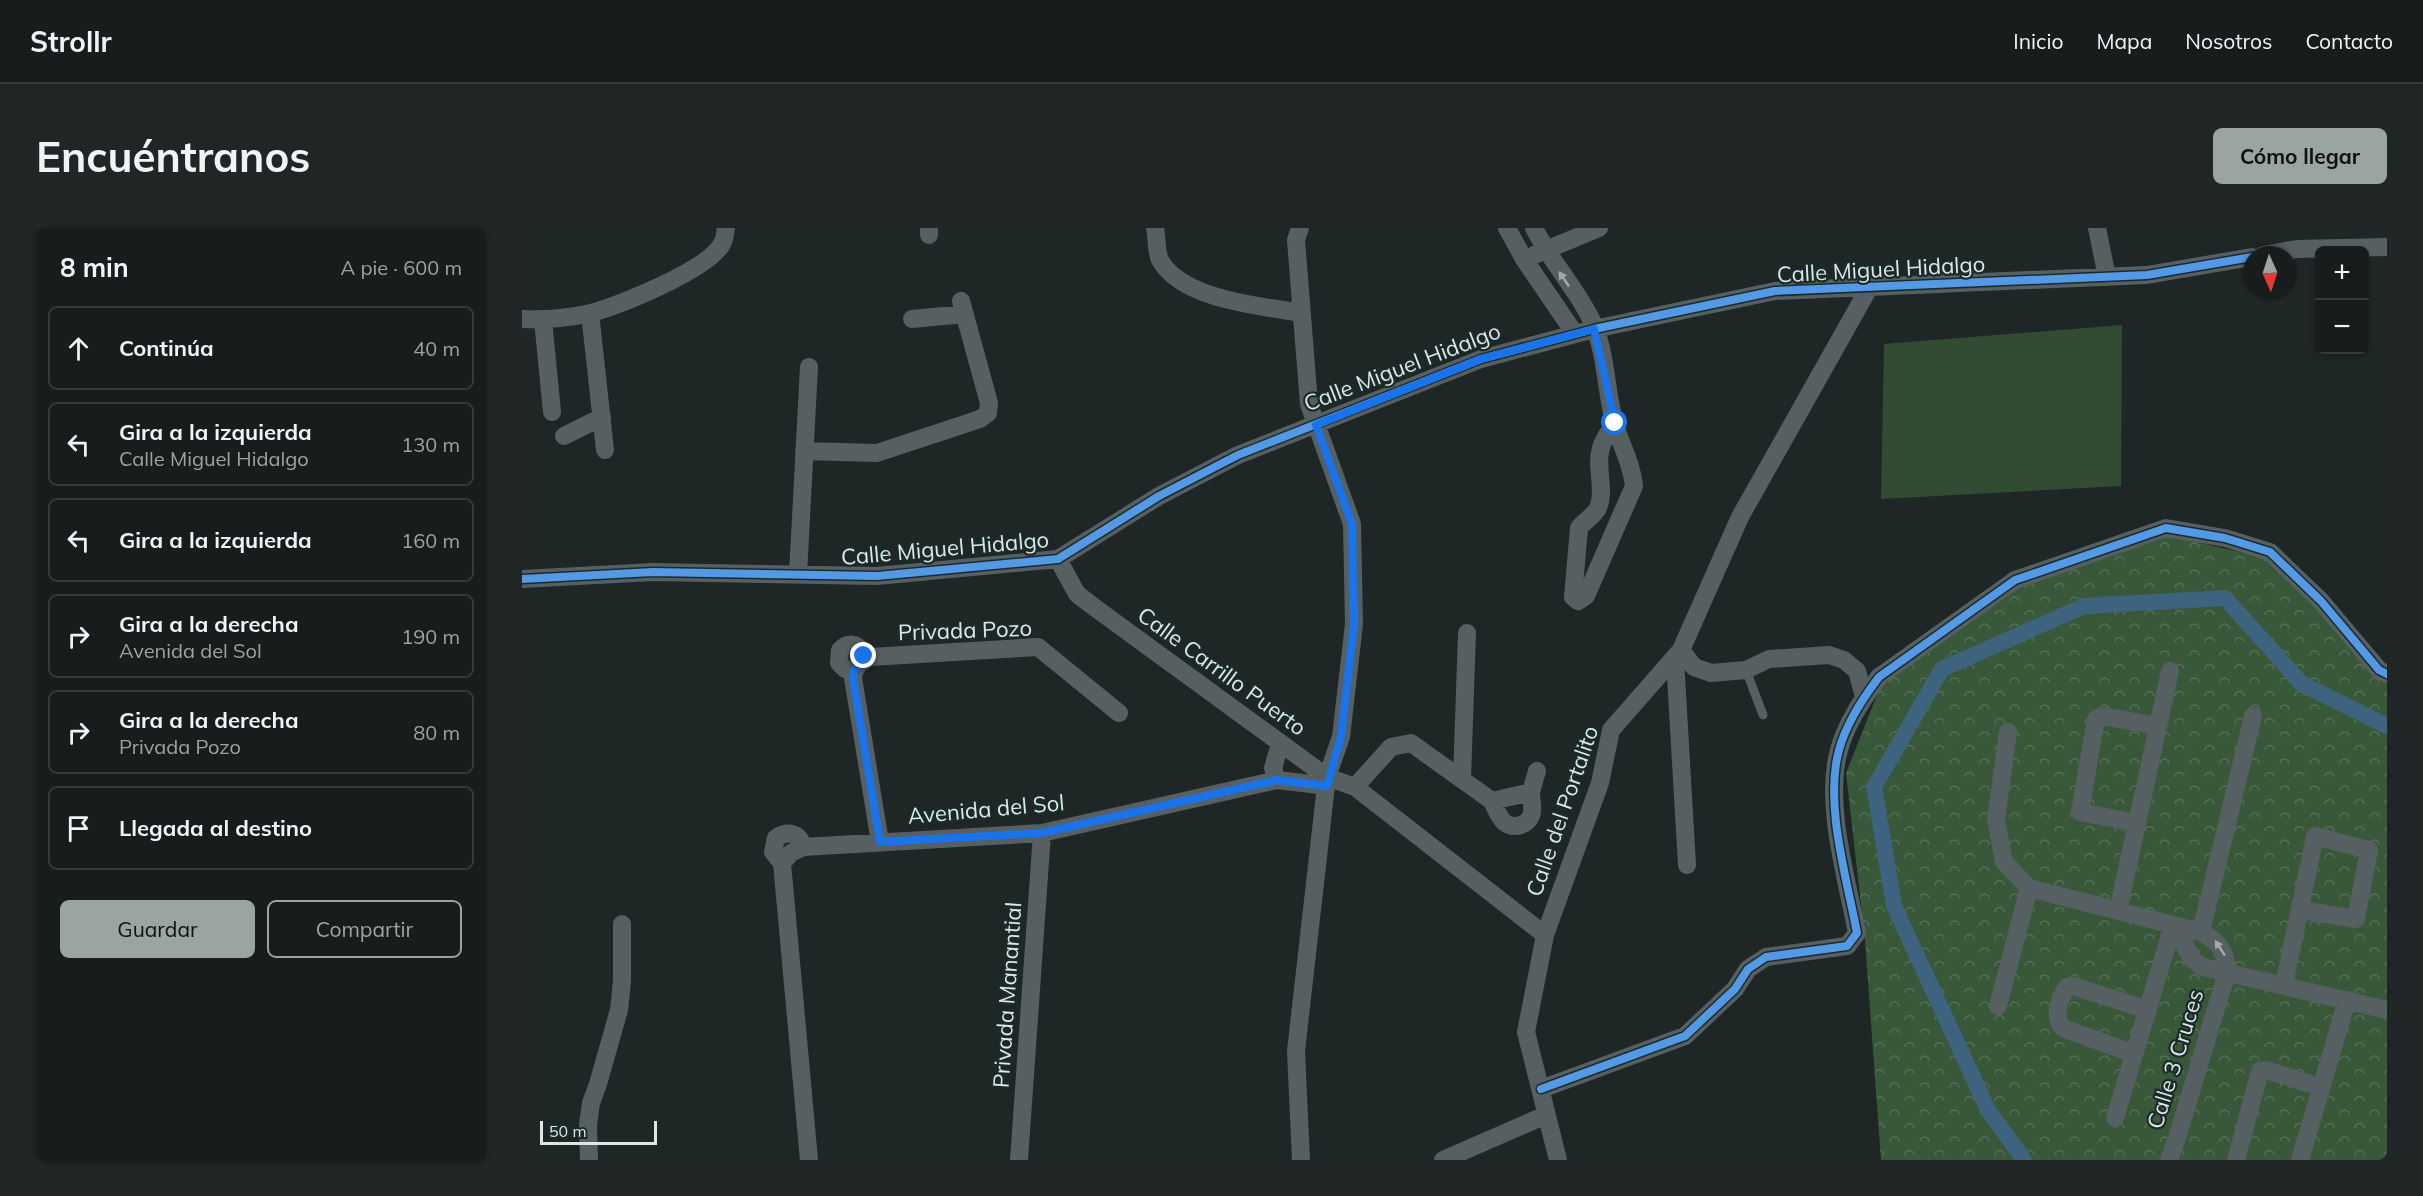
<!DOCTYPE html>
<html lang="es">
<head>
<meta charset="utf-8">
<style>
  :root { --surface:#161d1c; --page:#1f2625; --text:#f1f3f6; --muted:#9ea2a3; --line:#353b3b; --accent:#9aa4a3 }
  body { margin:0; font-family:Mulish,sans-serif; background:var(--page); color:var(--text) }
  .controls { position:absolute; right:18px; top:18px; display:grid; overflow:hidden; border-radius:9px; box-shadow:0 2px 4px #0004 }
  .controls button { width:54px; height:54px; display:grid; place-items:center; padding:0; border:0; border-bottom:2px solid var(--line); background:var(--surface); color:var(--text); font:30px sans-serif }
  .compass { position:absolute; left:1721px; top:18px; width:54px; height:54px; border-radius:50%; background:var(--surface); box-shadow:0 2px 4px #0004; rotate:177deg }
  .scale { position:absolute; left:18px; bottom:15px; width:117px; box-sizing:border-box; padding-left:6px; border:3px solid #dce7e6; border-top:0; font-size:16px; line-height:21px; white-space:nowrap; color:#dce7e6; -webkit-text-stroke:4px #1a2b2a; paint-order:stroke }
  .stop { position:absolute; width:18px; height:18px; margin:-14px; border:4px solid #1a73e8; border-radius:50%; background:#fff }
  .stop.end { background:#1a73e8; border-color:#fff; box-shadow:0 2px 6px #0008 }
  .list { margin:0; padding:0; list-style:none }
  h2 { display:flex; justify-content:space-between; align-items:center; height:78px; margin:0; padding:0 24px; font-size:26px }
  h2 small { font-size:20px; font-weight:400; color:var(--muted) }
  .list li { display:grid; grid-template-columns:39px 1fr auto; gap:18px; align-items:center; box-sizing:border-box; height:84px; margin:0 12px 12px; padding:0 12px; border:2px solid var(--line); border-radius:9px }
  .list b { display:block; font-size:22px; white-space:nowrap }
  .list p { margin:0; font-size:20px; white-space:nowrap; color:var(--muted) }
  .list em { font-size:20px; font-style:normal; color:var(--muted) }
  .actions { display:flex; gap:12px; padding:18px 24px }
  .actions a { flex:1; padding:14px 0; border:2px solid var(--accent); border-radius:9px; text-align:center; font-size:21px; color:var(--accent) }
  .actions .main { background:var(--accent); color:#111 }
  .icon { flex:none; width:33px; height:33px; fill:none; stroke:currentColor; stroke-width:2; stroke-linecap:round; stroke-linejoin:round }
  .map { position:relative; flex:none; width:1865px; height:932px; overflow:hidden; border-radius:9px }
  header { display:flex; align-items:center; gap:36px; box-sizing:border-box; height:84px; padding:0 30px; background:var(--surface); border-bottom:2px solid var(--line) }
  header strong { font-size:28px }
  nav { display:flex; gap:33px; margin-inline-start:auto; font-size:21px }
  .intro { display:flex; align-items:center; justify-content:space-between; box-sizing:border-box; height:144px; padding:0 36px }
  h1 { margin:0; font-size:42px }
  .button { padding:15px 27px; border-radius:9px; background:var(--accent); color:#111; font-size:21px; font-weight:700 }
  main { display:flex; gap:36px; padding:0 36px }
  aside { flex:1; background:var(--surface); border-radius:9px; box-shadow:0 2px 4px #0004 }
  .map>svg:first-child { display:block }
  .forest { fill:url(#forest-crowns) }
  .pitch { fill:#324b33 }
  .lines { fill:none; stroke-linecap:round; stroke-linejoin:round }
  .canal { stroke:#3e637f; stroke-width:16 }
  .lane { stroke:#565f62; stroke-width:9 }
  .street { stroke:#565f62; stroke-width:18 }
  .cycleway-casing { stroke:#1a2b2a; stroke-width:11 }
  .cycleway { stroke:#5399e6; stroke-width:8 }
  .oneway { fill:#a0aaab }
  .route { stroke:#1a73e8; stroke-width:8 }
  .labels { text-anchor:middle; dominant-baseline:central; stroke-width:4.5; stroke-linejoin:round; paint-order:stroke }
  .street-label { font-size:22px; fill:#dce7e6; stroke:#1a2b2a }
</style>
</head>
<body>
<header>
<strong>Strollr</strong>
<nav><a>Inicio</a><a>Mapa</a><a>Nosotros</a><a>Contacto</a></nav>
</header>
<div class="intro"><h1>Encuéntranos</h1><a class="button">Cómo llegar</a></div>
<main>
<aside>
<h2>8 min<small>A pie · 600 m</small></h2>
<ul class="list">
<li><svg class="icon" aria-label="ahead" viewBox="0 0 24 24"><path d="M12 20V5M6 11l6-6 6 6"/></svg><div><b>Continúa</b></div><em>40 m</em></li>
<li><svg class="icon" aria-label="left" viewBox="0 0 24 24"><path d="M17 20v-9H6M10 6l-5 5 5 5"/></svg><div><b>Gira a la izquierda</b><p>Calle Miguel Hidalgo</p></div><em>130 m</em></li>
<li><svg class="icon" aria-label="left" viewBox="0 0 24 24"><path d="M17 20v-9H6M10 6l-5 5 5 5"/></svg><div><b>Gira a la izquierda</b></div><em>160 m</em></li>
<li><svg class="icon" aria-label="right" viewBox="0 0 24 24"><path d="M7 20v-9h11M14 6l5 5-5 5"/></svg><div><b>Gira a la derecha</b><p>Avenida del Sol</p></div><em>190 m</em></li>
<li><svg class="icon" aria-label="right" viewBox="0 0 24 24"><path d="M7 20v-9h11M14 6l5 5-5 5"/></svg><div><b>Gira a la derecha</b><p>Privada Pozo</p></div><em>80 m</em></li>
<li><svg class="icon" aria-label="arrive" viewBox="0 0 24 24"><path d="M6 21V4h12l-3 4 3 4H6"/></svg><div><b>Llegada al destino</b></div></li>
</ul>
<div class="actions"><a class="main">Guardar</a><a>Compartir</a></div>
</aside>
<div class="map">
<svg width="1865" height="932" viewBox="0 0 1865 932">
  <defs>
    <pattern id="forest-crowns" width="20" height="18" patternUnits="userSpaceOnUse" patternTransform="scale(1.5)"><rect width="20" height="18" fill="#39583a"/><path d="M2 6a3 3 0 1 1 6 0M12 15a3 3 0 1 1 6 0" fill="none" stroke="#557056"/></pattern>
  </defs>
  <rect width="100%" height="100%" fill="#1e2726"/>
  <path class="forest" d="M 1644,307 L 1748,331 L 1865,452 L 1865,932 L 1359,932 L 1343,712 L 1324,545 L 1361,452 L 1493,359 Z"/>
  <path class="pitch" d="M 1600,97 L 1599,258 L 1359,271 L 1362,116 Z"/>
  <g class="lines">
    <path class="canal" d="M 1502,932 L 1466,882 L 1372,678 L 1352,559 L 1420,441 L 1562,378 L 1703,370 L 1780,456 L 1865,498"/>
    <path class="lane" d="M 1224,442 L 1241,487"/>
    <path class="street" d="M 407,0 L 407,7
      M 633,0 C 635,9 634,24 638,32 C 660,72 740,78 780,85
      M 778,0 L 774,12 L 787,176 L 830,296 L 832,396 L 819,509 L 805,549 L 774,823 L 779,932
      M 985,0 L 1002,31 L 1053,106
      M 1012,0 C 1028,32 1052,58 1068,89 C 1085,122 1083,162 1093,197 C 1099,217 1110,236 1112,258 L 1064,368 L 1056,373 L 1051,369 L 1057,300 C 1062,293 1072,288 1076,280 C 1084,263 1073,239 1079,220 C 1081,211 1088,203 1093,195
      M 1575,0 L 1585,49
      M 1012,27 L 1077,0
      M 1741,27 L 1775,21 L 1865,19
      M 68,85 L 83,222
      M 0,91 C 23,92 47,90 69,85 C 98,77 189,41 201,14 C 203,10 203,4 204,0
      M 390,91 L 443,86
      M 21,92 L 30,184
      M 42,208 L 80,189
      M 282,223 L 355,225 L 458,191 L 466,185 L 467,175 L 439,73
      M 536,331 L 555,366 L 572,379 L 805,549 L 833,559 L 1023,707
      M 276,346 L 287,139
      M 0,351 L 131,344 L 355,348 L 536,331 L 637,268 L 716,227 L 959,131 L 1072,101 L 1253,63 L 1625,47 L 1730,29
      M 1159,422 L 1172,439 L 1189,445 L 1224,442 L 1247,431 L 1307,427 L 1322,432 L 1335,443 L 1342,469
      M 1153,431 L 1165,637
      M 332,442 L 323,441 L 317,435 L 318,422 C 326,414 335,415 341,424 L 342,433
      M 1486,504 L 1474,591 L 1482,634 L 1507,660 L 1679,704 C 1697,714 1704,723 1705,744 L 1656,907 L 1647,932
      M 940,551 L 945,405
      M 755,552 L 751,540 L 758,516
      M 833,559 L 869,519 L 889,515 L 970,573 L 1009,564 L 1015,543
      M 970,573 C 973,580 977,589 982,594 C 992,602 1008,597 1010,584 C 1011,578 1009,571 1009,564
      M 1615,595 L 1558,584 L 1574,491 L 1580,488 L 1636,498
      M 358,614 L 331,450 C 332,439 338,434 348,429 L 516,419 L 597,485
      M 260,635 L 251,624 L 254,610 C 266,602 278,605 281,619
      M 1596,683 L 1648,443
      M 1658,699 C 1663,717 1664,730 1681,739 L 1865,782
      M 1679,704 L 1731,488
      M 1762,757 L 1793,608 L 1847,622 L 1834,691 L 1778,682
      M 1476,778 L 1507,660
      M 1612,826 L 1541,800 C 1531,790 1537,770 1545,759 L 1551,758 L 1626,782
      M 1019,861 L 1163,808 L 1213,761 L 1226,741 L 1244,729 L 1325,718 L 1335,705 C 1325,651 1302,576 1317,522 C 1324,496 1341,470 1357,449 L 1493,352 L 1644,300 L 1703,310 L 1748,324 L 1799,373 L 1857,442 L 1865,446
      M 1593,890 L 1651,697
      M 67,932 L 66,897 L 69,875 L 76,856 L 97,782 L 100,753 L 100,696
      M 287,932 L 260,635 L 269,625 L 281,619 L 520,605 L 755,552 L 805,558
      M 497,932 L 520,605
      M 921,932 L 1024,887
      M 1036,932 L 1004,804 L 1023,707 L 1078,555 L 1089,502 L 1159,422 L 1218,289 L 1347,60
      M 1714,932 L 1738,843 L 1744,842 L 1798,859
      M 1778,932 L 1825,772"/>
    <defs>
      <path id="cycleway" d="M 0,351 L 131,344 L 355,348 L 536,331 L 637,268 L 716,227 L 959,131 L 1072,101 L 1253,63 L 1625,47 L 1730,29
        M 1019,861 L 1163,808 L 1213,761 L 1226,741 L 1244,729 L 1325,718 L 1335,705 C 1325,651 1302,576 1317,522 C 1324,496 1341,470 1357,449 L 1493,352 L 1644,300 L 1703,310 L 1748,324 L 1799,373 L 1857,442 L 1865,446"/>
    </defs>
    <use href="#cycleway" class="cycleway-casing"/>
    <use href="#cycleway" class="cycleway"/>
  </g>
  <defs><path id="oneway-solid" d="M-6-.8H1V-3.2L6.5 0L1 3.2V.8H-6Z" transform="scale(1.5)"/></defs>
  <g class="oneway">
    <use href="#oneway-solid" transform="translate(1042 51) rotate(-124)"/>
    <use href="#oneway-solid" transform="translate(1698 720) rotate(-123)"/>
  </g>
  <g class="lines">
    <path class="route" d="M 342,428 L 342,433 L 332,442 L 331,450 L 358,614 L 520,605 L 755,552 L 805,558 L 819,509 L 832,396 L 830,296 L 794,197 L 959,131 L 1072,101 L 1093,195"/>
  </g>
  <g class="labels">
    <g class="street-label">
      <text transform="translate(1359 41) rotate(-3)">Calle Miguel Hidalgo</text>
      <text transform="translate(880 139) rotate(-21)">Calle Miguel Hidalgo</text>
      <text transform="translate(423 320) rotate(-5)">Calle Miguel Hidalgo</text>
      <text transform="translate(443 402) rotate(-2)">Privada Pozo</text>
      <text transform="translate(700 443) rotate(36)">Calle Carrillo Puerto</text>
      <text transform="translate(464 581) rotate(-5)">Avenida del Sol</text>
      <text transform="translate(1040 583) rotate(-71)">Calle del Portalito</text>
      <text transform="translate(485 767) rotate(-86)">Privada Manantial</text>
      <text transform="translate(1653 831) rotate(-73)">Calle 3 Cruces</text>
    </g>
  </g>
</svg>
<div class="controls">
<button>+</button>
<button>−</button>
</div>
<svg class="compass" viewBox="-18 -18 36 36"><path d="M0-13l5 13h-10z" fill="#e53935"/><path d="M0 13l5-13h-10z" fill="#9ea2a3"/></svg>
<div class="scale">50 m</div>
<div class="stop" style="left:1093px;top:195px"></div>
<div class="stop end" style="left:342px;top:428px"></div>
</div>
</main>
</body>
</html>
